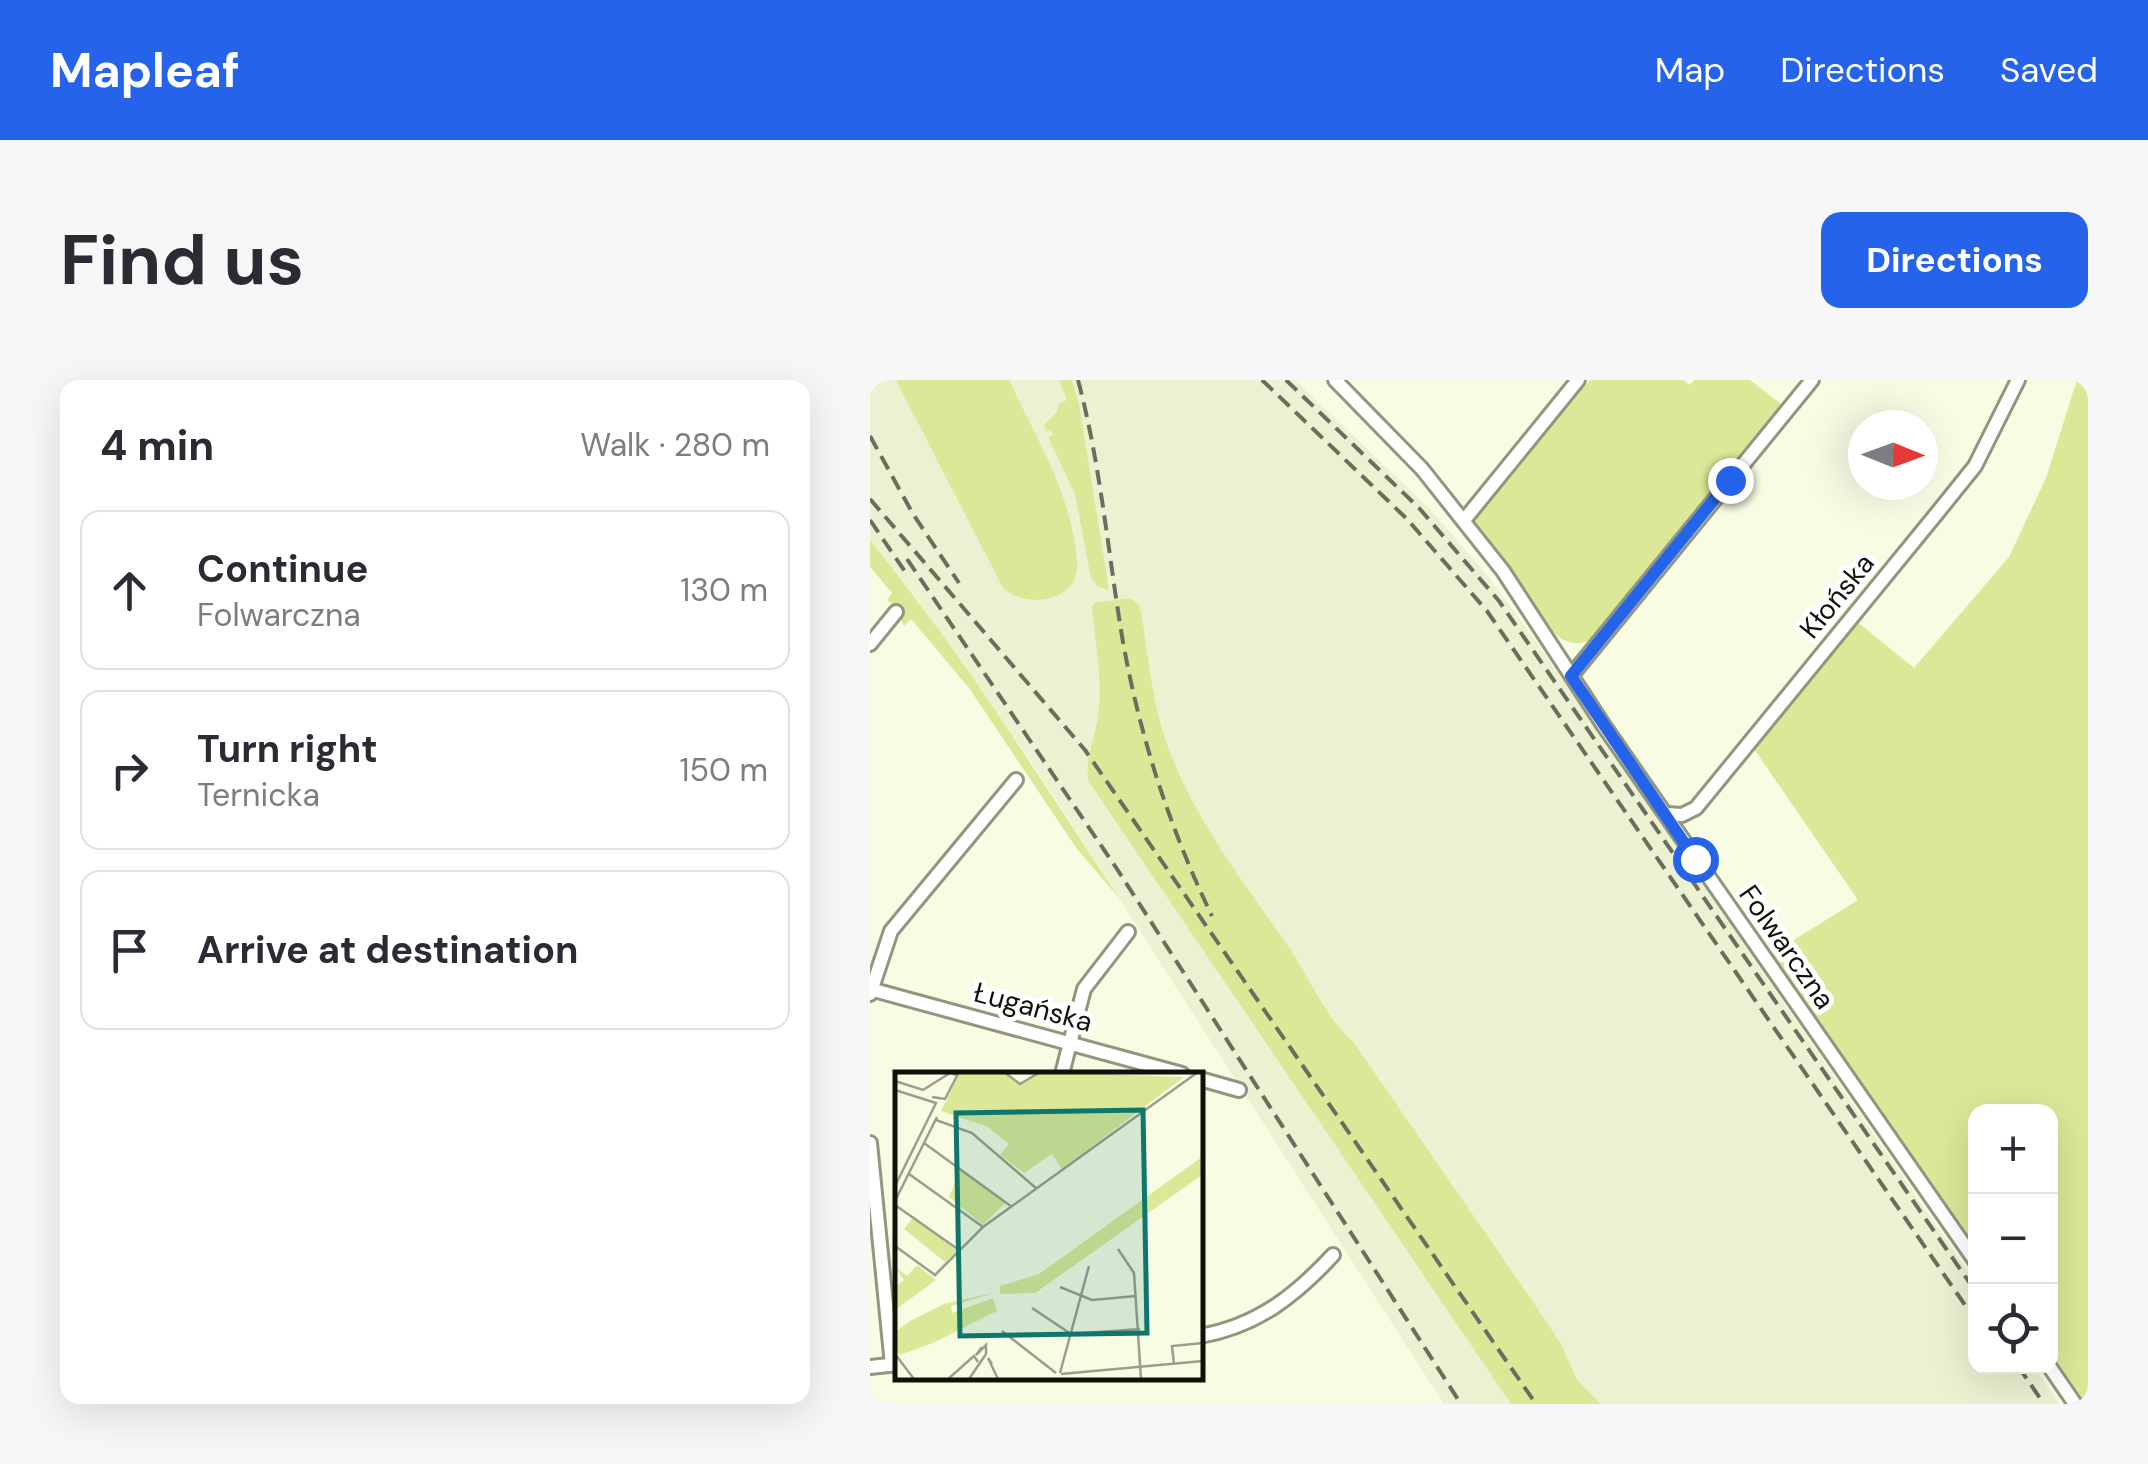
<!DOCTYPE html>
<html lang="en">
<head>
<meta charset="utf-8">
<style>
  :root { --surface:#fff; --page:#f7f7f7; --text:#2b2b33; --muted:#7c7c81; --line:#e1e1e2; --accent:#2563eb }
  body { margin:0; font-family:"DM Sans",sans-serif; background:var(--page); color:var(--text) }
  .controls { position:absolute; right:30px; bottom:30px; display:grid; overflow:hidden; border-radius:20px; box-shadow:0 10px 40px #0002 }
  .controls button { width:90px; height:90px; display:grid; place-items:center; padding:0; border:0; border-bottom:2px solid var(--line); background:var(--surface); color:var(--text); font:50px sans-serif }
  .compass { position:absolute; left:978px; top:30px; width:90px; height:90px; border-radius:50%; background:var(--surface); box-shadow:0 10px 40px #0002; rotate:91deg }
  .stop { position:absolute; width:30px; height:30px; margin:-22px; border:8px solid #2563eb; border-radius:50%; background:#fff }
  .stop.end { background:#2563eb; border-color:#fff; box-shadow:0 2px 10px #0008 }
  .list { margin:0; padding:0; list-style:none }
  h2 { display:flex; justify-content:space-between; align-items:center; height:130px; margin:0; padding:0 40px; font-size:42px }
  h2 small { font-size:32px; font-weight:400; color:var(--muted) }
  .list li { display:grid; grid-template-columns:65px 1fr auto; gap:30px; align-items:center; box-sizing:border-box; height:160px; margin:0 20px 20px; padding:0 20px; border:2px solid var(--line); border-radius:20px }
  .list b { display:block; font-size:38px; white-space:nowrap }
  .list p { margin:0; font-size:32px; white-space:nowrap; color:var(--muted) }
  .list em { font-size:32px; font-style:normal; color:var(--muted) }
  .icon { flex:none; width:55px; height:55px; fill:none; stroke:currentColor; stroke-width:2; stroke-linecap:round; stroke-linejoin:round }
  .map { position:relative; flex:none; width:1218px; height:1024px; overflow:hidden; border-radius:20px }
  header { display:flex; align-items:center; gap:60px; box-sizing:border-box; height:140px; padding:0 50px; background:var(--accent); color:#fff }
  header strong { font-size:48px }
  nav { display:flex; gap:55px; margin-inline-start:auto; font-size:35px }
  .intro { display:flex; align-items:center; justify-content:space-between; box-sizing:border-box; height:240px; padding:0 60px }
  h1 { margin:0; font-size:70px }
  .button { padding:25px 45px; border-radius:20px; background:var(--accent); color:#fff; font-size:35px; font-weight:700 }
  main { display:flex; gap:60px; padding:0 60px }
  aside { flex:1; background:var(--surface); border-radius:20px; box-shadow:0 10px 40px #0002 }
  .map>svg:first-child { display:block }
  .built { fill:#ebf1d1 }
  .green { fill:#dae897 }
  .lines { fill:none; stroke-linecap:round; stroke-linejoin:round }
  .street-casing { stroke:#91967f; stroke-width:18 }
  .street { stroke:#fff; stroke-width:12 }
  .rail { stroke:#6b6e5f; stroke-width:4; stroke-dasharray:15 8; stroke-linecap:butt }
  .route { stroke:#2563eb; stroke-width:12 }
  .labels { text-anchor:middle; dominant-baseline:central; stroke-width:10; stroke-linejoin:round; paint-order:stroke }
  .street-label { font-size:28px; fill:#101109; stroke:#fff }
  .inset-road { fill:none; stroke:#9b9e8c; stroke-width:2.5 }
  .view { fill:#0f766e; fill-opacity:0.15; stroke:#0f766e; stroke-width:5 }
  .inset-edge { fill:none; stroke:#101109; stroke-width:5 }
</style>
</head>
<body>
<header>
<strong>Mapleaf</strong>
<nav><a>Map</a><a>Directions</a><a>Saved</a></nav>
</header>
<div class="intro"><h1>Find us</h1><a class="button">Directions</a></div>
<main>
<aside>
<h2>4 min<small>Walk · 280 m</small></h2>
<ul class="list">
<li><svg class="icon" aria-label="ahead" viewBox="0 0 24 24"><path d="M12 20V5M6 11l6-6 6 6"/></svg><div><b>Continue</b><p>Folwarczna</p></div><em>130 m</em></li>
<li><svg class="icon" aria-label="right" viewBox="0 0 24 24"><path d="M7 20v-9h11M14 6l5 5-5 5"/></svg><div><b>Turn right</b><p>Ternicka</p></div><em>150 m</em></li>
<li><svg class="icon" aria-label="arrive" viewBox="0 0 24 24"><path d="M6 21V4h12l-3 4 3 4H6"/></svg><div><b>Arrive at destination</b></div></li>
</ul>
</aside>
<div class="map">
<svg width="1218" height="1024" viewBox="0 0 1218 1024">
  <rect width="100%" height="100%" fill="#f7fce3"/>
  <path class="built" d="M 0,0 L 425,0 L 561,130 L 613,190 L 663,257 L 1105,902 L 1106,986 L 1164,987 L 1189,1024 L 574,1024 L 164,386 L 45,216 L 0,160 Z"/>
  <path class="green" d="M 26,0 L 139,0 C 167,60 202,114 207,182 C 210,221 157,230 133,208 Z
    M 189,0 L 202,0 L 209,24 L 239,210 L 228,207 L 221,198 L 205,114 L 178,57 L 183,55 L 181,50 L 176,52 L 174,45 L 187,32 L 189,24 L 197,20 Z
    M 720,0 L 813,0 L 820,5 L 824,0 L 880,0 L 911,24 L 723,259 C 713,264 703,265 692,259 C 674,249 609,158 602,138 Z
    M 1207,0 L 1218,0 L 1218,1024 L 1213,1024 L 1181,978 L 1180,732 L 1106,732 L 1105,871 L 900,575 L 988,520 L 882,366 L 985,240 L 1044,288 L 1139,177 L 1176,98 Z
    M 0,160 C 92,273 169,397 249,518 L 207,469 L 99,308 L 41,239 L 34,246 L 25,226 L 17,220 L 22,213 L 0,187 Z
    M 260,218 L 269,225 L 271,232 C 278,272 281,313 293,352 C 318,432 373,501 420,569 C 441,601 455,637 484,663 L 663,922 L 691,964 L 707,1000 L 731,1024 L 641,1024 L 219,402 C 213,379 227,357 229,329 C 232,295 225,261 222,227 L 224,223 Z"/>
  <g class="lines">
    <defs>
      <path id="street" d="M 465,0 L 552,89 L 633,191 L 734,346 L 1106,882
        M 595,139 L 708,0
        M 0,264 L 26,232
        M 701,296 L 942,0
        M 797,434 L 812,435 L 826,428 L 1068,132 L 1105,86 L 1148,0
        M 0,609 L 312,694
        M 0,614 L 21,551 L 146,400
        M 192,694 L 214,609 L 258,552
        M 330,699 L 369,710
        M 0,763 L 22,985
        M 330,956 C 387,946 425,916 463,875
        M 1179,986 L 1205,1024
        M 0,987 L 28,984"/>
    </defs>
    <use href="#street" class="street-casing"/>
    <use href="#street" class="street"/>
    <path class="rail" d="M 208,0 C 231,86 238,174 253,262 C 270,357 300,449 342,536
      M 392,0 L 537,139 L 617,231 L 1106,941
      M 416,0 L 549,128 L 629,221 L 1106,912
      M 0,56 L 43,134 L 89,203
      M 0,119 L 215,370 L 666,1024
      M 0,140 L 38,196
      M 37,179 L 247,489 L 591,1024
      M 1148,986 L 1174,1024"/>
  </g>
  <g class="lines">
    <path class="route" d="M 825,479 L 701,296 L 860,100"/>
  </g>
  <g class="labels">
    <g class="street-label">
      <text transform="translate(967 216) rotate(-51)">Kłońska</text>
      <text transform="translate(917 567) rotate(55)">Folwarczna</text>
      <text transform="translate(163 627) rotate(15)">Ługańska</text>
    </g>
  </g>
  <g transform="translate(25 692)">
    <rect width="308" height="308" fill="#f7fce3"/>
    <path d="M 65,0 L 108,0 L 125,12 L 146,0 L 289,5 L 167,97 L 157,82 L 129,101 L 105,83 L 114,72 L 93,55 L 46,39 ZM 307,85 L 307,103 L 140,221 L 105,222 L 105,214 L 144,202 ZM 66,97 L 110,131 L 88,153 L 54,125 ZM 19,144 L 62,179 L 40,201 L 50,190 L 9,157 ZM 22,193 L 41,208 L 0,238 L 0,215 L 9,208 L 0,195 L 12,204 ZM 102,220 L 56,234 L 57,241 L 98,226 L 102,239 L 38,271 L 5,283 L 0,277 L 0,260 L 15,249 L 49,232 Z" fill="#dae897"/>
    <path class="inset-road" d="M 109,0 L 125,12 L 145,0M 0,9 L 28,18 L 55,1 L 62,3M 0,18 L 41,31 L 0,114M 37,25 L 50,27 L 64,0M 41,48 L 77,61 L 142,117M 29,71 L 117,135M 14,102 L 88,155M 0,129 L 42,45M 0,133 L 64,178M 0,174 L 40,203 L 88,155 L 303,0M 223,177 L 239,201 L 246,307M 165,215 L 197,228 L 241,224M 137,236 L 176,262 L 245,257M 107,259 L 161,301M 0,282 L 19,307M 97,292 L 93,286 L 103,307M 279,292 L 277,274 L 308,271M 165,301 L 194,194M 166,302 L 308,289M 53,307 L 79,284 L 83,290M 74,307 L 91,282 L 91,273 L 81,283 L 87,275"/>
    <path class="view" d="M 248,38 L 252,261 L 65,264 L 61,41 Z"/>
    <rect width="308" height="308" class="inset-edge"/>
  </g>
</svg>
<div class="controls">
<button>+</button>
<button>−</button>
<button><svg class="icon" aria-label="locate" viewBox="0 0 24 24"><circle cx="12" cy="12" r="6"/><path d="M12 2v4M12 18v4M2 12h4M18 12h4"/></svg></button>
</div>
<svg class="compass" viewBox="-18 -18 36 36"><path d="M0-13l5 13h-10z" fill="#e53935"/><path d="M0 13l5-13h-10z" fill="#7c7c81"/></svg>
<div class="stop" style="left:825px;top:479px"></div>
<div class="stop end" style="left:860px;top:100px"></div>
</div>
</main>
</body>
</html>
